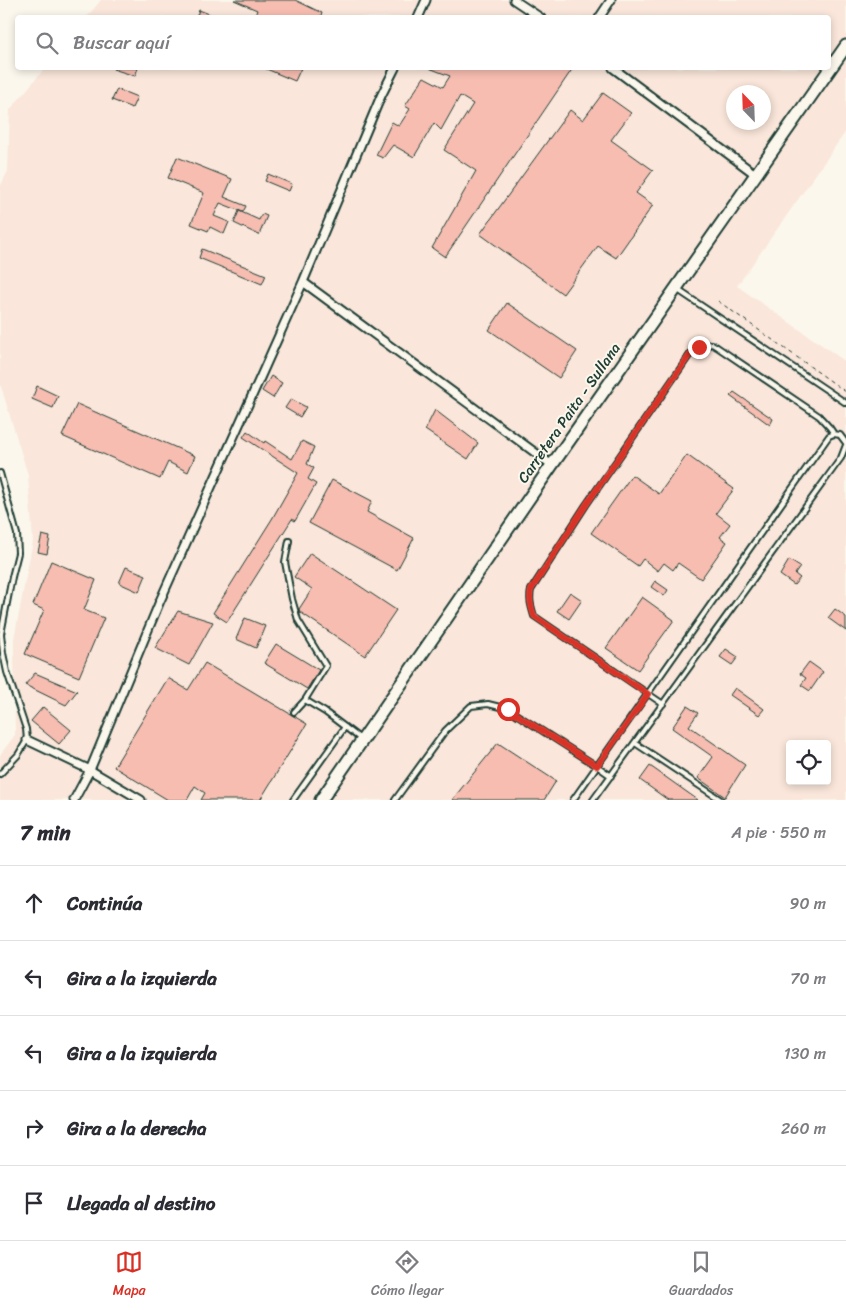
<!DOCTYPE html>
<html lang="es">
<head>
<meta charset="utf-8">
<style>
  :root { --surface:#fff; --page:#f7f7f7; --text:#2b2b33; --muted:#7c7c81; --line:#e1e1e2; --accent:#d93025 }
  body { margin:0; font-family:Sriracha,sans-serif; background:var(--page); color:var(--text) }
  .controls { position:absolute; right:15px; bottom:15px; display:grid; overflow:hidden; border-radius:5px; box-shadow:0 2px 8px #0003 }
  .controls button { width:45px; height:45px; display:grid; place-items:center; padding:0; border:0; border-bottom:1px solid var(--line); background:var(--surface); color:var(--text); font:25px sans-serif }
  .compass { position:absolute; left:726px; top:85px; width:45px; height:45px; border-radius:50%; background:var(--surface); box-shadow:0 2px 8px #0003; rotate:337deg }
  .stop { position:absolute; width:15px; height:15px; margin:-11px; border:4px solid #d93025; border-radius:50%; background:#fff }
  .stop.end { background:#d93025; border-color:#fff; box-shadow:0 1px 5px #0008 }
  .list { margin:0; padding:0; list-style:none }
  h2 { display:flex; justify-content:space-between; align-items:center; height:65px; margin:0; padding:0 20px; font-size:21px }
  h2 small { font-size:16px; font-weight:400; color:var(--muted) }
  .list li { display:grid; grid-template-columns:32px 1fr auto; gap:15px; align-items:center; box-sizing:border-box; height:75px; padding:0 20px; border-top:1px solid var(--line) }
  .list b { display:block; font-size:19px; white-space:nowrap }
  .list em { font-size:16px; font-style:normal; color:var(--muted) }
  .icon { flex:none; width:28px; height:28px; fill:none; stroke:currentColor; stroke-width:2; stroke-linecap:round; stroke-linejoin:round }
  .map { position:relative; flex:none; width:846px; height:800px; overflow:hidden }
  .search { position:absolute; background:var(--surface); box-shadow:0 2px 8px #0003; left:15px; right:15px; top:15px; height:55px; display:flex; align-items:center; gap:12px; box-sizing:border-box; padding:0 18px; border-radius:5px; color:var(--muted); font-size:19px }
  .sheet { height:440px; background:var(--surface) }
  nav { display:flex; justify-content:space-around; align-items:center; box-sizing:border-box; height:70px; border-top:1px solid var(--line); background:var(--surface); font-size:14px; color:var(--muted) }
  nav a { display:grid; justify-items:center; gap:2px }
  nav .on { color:var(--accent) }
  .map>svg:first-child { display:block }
  .built { fill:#fae6da; fill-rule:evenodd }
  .building { fill:#f7bdb1; stroke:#1f3d34 }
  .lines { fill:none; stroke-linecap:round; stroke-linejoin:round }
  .lane-casing { stroke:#1f3d34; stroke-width:8 }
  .street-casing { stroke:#1f3d34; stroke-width:11 }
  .primary-casing { stroke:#1f3d34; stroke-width:15 }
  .path { stroke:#1f3d34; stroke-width:1; stroke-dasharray:4 4; stroke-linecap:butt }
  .lane { stroke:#fbf7ec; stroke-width:4 }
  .street { stroke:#fbf7ec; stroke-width:7 }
  .primary { stroke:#fbf7ec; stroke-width:11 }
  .route { stroke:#d93025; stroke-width:6 }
  .labels { text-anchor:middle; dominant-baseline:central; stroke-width:4; stroke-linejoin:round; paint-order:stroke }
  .street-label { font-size:15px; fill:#1f3d34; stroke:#fbf7ec }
</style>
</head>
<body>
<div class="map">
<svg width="846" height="800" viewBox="0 0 846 800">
  <rect width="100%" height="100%" fill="#fbf7ec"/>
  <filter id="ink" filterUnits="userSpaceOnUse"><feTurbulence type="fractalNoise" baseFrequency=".02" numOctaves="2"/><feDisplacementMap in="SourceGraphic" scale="10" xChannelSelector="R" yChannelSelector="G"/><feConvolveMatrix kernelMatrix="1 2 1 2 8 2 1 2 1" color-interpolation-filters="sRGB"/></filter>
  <g filter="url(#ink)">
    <path class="built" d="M 101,0 L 846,0 L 846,131 L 737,286 L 846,362 L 846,800 L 0,800 L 0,755 L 15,735 L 14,639 L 33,541 L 28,475 L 0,383 L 0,187 L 8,171 L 10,110 L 45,68 L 828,68 L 828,18 L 87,17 ZM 734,92 L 764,92 L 764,122 L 734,122 ZM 790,744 L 827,744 L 827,781 L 790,781 Z"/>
    <path class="building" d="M 234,0 L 295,0 L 322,13 L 320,18 L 254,18 L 257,10 Z
      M 199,10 L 217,17 L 217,18 L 196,18 Z
      M 113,68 L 138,68 L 135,76 L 113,69 Z
      M 264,68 L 301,68 L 295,81 Z
      M 429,68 L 573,68 L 445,257 L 432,248 L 476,171 L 444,150 L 473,104 L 460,96 L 441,130 L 434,123 L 414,157 L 393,145 L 383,158 L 376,155 L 392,122 L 399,126 L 410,109 L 405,106 L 424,77 L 443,87 L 450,76 Z
      M 117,89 L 137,97 L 132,108 L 112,100 Z
      M 603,93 L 631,113 L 611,140 L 653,170 L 636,193 L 653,205 L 616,258 L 598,246 L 563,294 L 480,234 L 570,110 L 583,120 Z
      M 177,157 L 232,179 L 224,197 L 246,206 L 243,212 L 220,203 L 214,216 L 229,222 L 224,234 L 210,227 L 208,231 L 191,224 L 204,193 L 168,178 Z
      M 268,174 L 292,184 L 289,191 L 265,181 Z
      M 239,211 L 259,220 L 262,214 L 267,216 L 259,235 L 234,223 Z
      M 202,249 L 266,275 L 262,284 L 199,258 Z
      M 507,303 L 577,351 L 559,378 L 489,330 Z
      M 271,376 L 282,383 L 273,398 L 262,391 Z
      M 37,386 L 58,396 L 53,408 L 32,399 Z
      M 734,392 L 773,419 L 770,425 L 730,396 Z
      M 291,399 L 306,407 L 300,417 L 285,408 Z
      M 77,404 L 195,456 L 188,472 L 168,462 L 160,479 L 62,436 Z
      M 435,410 L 478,443 L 468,459 L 425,430 Z
      M 247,431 L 264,443 L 265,441 L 292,459 L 302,441 L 314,447 L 307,464 L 314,468 L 308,479 L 316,484 L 295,521 L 292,519 L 227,622 L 213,613 L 272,519 L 298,473 L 243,437 Z
      M 687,455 L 734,489 L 716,513 L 730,524 L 720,537 L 727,542 L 701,579 L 678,563 L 673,570 L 664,563 L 658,571 L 643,559 L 638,566 L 591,533 L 632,475 L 659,494 Z
      M 332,480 L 372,501 L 367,512 L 414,538 L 397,570 L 309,523 Z
      M 42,535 L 50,537 L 47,554 L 38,552 Z
      M 310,553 L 396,610 L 365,656 L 300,612 L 299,609 L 312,589 L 294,577 Z
      M 789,560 L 800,567 L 795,574 L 800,578 L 794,585 L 780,575 Z
      M 51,561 L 96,580 L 84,610 L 104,618 L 79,677 L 25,654 L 44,610 L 33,605 Z
      M 126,567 L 146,575 L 139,592 L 119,583 Z
      M 655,581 L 668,590 L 664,596 L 651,587 Z
      M 570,592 L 582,600 L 569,619 L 557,611 Z
      M 642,597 L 674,620 L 638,670 L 606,648 Z
      M 835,609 L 846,617 L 846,631 L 828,618 Z
      M 178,611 L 213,622 L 189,665 L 155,648 Z
      M 245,618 L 265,626 L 256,648 L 236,639 Z
      M 276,644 L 319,670 L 307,689 L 264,663 Z
      M 726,649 L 738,657 L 732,665 L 720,657 Z
      M 809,662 L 823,672 L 810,691 L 801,685 L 806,678 L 800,674 Z
      M 205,663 L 307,724 L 260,800 L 201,800 L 205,793 L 195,786 L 187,800 L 168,800 L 114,767 L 168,678 L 188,690 Z
      M 35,673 L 77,691 L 66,705 L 25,685 Z
      M 735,688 L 764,709 L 759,715 L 730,695 Z
      M 687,706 L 698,713 L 689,726 L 745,765 L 725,797 L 698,778 L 713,757 L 672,728 Z
      M 43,707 L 71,730 L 59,744 L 31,721 Z
      M 498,743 L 556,781 L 544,800 L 452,800 Z
      M 650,766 L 698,800 L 668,800 L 640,780 Z"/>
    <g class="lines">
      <defs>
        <path id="lane" d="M 678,290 L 846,403
          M 0,473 L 17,534 L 18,553 L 12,577 L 1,634 L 3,653 L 7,672 L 26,729 L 27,740 L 18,755 L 0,774
          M 289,541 L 285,562 L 292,599 L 298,620 L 326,666 L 305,700 L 294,712
          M 305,700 L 325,712 L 362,740
          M 663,704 L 534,616 C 531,606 529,600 531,590 L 586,505 L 691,353 L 699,347 L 712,344 L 717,347 L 819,416 L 830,428 L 834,434
          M 635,743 L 721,800
          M 293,800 L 345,727
          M 395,800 L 445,731 L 471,706 L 488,704 L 508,709 L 597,766 L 611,776
          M 573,800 L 829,436 L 834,434 L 840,435 L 846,443
          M 593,800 L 841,458 L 846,445"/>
        <path id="street" d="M 514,0 L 541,18
          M 418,18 L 426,0
          M 599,18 L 611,0
          M 613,68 L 755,174
          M 303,282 L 552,465
          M 27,740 L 90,770 L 141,800
          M 74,800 L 90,770 L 160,601 L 303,282 L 381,96 L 395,68"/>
        <path id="primary" d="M 321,800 L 552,465 L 846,46"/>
      </defs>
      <use href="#lane" class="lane-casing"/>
      <use href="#street" class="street-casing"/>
      <use href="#primary" class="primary-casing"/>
      <path class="path" d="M 718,301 L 846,392"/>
      <use href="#lane" class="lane"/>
      <use href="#street" class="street"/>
      <use href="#primary" class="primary"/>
    </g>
  </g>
  <g class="lines" filter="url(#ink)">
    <path class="route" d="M 508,709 L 597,766 L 648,694 L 534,616 C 531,606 529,600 531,590 L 586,505 L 691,353 L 699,347"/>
  </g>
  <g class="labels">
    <g class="street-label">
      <text transform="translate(569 413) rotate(-55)">Carretera Paita - Sullana</text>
    </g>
  </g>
</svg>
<div class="controls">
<button><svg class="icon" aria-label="locate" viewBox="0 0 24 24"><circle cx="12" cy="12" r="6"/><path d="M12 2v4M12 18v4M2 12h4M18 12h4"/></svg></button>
</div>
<svg class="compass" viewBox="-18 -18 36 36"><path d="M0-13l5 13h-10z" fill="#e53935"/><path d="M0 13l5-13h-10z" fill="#7c7c81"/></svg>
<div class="stop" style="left:508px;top:709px"></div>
<div class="stop end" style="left:699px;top:347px"></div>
<div class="search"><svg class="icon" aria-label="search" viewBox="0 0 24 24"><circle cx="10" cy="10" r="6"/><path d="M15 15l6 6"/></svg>Buscar aquí</div>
</div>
<section class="sheet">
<h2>7 min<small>A pie · 550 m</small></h2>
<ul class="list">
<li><svg class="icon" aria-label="ahead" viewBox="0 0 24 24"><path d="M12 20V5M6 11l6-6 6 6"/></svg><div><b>Continúa</b></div><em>90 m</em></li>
<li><svg class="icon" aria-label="left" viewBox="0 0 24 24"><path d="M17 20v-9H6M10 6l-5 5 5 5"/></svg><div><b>Gira a la izquierda</b></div><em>70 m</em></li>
<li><svg class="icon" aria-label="left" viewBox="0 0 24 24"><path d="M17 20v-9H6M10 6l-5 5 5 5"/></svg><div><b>Gira a la izquierda</b></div><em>130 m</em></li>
<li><svg class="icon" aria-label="right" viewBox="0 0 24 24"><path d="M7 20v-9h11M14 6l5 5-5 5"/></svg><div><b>Gira a la derecha</b></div><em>260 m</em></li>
<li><svg class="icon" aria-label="arrive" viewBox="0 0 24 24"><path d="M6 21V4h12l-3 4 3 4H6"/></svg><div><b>Llegada al destino</b></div></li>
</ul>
</section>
<nav>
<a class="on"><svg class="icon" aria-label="map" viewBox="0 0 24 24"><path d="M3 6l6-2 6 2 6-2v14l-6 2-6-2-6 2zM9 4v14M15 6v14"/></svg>Mapa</a>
<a><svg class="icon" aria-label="directions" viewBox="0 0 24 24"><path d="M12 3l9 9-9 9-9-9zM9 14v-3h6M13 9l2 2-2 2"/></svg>Cómo llegar</a>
<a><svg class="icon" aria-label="saved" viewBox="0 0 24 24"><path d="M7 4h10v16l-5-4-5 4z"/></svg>Guardados</a>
</nav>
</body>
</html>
